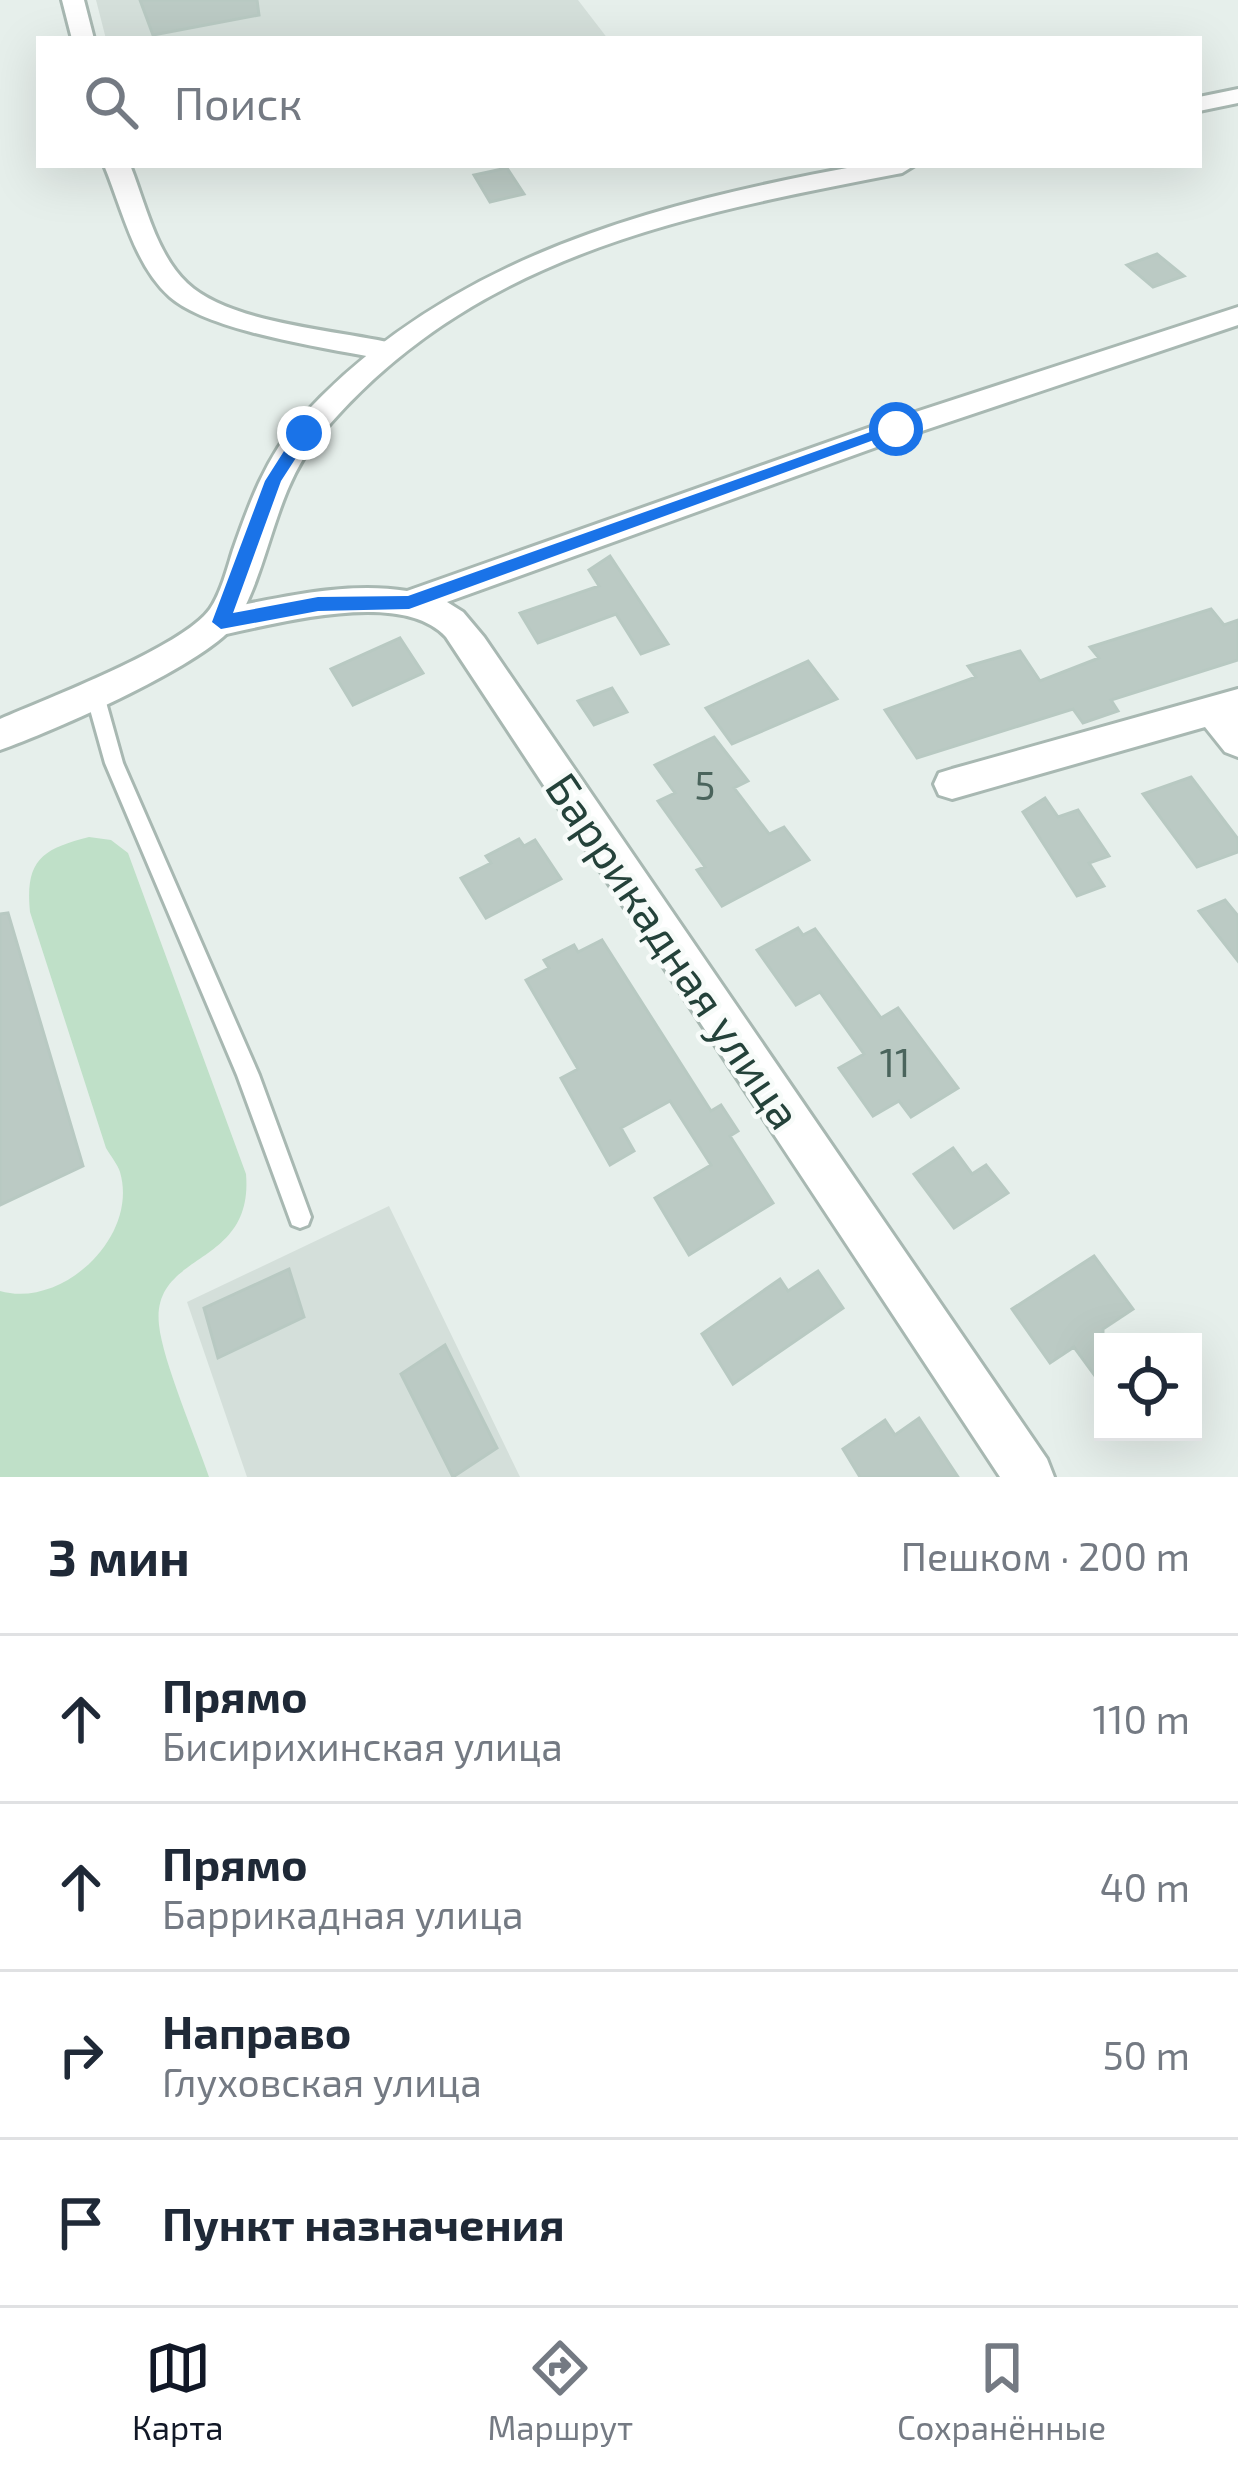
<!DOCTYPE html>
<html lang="ru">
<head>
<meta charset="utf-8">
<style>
  :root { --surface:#fff; --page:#f6f6f7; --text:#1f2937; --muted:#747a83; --line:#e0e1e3; --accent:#111827 }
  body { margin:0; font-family:"Exo 2",sans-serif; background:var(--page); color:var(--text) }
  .controls { position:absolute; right:36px; bottom:36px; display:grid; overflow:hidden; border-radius:0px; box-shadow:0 12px 48px #0002 }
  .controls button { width:108px; height:108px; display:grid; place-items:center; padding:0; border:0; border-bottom:3px solid var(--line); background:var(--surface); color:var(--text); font:60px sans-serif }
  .stop { position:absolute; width:36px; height:36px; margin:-27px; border:9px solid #1a73e8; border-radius:50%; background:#fff }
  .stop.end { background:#1a73e8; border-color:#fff; box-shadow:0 3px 12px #0008 }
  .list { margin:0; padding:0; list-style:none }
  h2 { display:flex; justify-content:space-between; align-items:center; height:156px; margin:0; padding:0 48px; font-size:51px }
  h2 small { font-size:39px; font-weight:400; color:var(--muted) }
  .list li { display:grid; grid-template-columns:78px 1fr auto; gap:36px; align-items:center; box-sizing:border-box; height:168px; padding:0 48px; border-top:3px solid var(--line) }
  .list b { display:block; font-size:45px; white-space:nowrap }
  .list p { margin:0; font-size:39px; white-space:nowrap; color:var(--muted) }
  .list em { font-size:39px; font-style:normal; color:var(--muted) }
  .icon { flex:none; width:66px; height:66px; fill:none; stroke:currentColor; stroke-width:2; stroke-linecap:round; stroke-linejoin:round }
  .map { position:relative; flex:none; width:1238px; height:1477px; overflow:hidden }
  .search { position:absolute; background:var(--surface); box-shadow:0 12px 48px #0002; left:36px; right:36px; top:36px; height:132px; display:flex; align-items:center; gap:30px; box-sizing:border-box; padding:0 42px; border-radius:0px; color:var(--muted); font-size:45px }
  .sheet { height:828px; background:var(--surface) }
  nav { display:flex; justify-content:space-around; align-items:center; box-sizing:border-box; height:168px; border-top:3px solid var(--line); background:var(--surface); font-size:33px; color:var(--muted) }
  nav a { display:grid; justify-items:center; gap:6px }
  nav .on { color:var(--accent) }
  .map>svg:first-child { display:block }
  .built { fill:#d4dfda }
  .green { fill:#bfe0c8 }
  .building { fill:#bbcac4; stroke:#b8c9c2; stroke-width:3 }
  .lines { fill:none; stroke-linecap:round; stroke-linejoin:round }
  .service-casing { stroke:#a8b8b2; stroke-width:6 }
  .minor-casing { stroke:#a8b8b2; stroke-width:6 }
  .tertiary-casing { stroke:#a8b8b2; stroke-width:6 }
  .service { fill:#fff; fill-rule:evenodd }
  .minor { fill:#fff; fill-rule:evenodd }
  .tertiary { fill:#fff; fill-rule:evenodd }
  .route { fill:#1a73e8 }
  .labels { text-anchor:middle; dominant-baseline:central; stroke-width:9; stroke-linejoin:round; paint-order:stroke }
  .number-label { font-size:39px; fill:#4a645c }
  .street-label { font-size:45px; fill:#24423a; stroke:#f7fbf9 }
</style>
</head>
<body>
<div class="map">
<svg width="1238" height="1477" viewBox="0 0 1238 1477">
  <rect width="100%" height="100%" fill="#e6efeb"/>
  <path class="built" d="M 96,0 L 578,0 L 608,39 L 106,39 Z
    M 389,1206 L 520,1477 L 247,1477 L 187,1302 Z"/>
  <path class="green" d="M 89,837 L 111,840 L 128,853 L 246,1174 C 254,1269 151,1250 159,1325 C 163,1362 196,1438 209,1477 L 0,1477 L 0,1291 C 62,1309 139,1237 120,1172 C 118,1165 110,1155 106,1148 L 30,912 C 25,861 41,849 89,837 Z"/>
  <path class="building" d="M 140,0 L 257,0 L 259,15 L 153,35 Z
    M 507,168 L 524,194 L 490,202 L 474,175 Z
    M 1157,254 L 1184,276 L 1153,287 L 1127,265 Z
    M 610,556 L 668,644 L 641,654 L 616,614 L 538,643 L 520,613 L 599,586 L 589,570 Z
    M 1211,609 L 1224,625 L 1238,620 L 1238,660 L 1111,700 L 1118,711 L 1083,723 L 1073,709 L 917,758 L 885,710 L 976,677 L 968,666 L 1020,651 L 1040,681 L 1099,658 L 1090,647 Z
    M 400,638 L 423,673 L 353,705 L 331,669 Z
    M 808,661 L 837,699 L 732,744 L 706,708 Z
    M 612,688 L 627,712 L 594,725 L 578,701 Z
    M 714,737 L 748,781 L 734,788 L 769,834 L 784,827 L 809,860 L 722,906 L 697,870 L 705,867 L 658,801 L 675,793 L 655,765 Z
    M 1191,777 L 1238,839 L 1238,852 L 1197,867 L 1143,794 Z
    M 1045,798 L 1058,817 L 1078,810 L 1109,856 L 1089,863 L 1104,886 L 1077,896 L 1023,812 Z
    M 519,839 L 524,846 L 535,840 L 561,879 L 486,918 L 461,878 L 491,863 L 486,856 Z
    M 1225,900 L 1238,916 L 1238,961 L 1199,911 Z
    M 8,913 L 83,1166 L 0,1205 L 0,914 Z
    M 798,928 L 803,935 L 815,929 L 881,1018 L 898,1008 L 958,1088 L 911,1117 L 899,1101 L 873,1116 L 839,1068 L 864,1054 L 820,992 L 796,1005 L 757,950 Z
    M 602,940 L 711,1111 L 721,1105 L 738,1131 L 730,1136 L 773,1203 L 689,1255 L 655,1198 L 711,1165 L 670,1101 L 621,1128 L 634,1151 L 610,1165 L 561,1078 L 578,1069 L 526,980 L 549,968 L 544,960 L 574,945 L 578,952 Z
    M 953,1148 L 972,1174 L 986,1165 L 1008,1193 L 954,1228 L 914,1174 Z
    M 1094,1256 L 1133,1309 L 1103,1329 L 1103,1387 L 1074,1347 L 1050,1363 L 1012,1309 Z
    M 289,1269 L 304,1317 L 218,1358 L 204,1308 Z
    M 818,1271 L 843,1308 L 733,1384 L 702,1334 L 780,1279 L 788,1291 Z
    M 445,1345 L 497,1448 L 453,1477 L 401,1374 Z
    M 919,1418 L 958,1477 L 860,1477 L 843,1449 L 885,1420 L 895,1435 Z"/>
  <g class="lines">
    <defs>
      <path id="service" d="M 95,688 L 101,690 L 104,695 L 123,763 L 259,1075 L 311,1217 L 308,1225 L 300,1228 L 292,1225 L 237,1075 L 105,763 L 86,695 L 89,690 Z"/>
      <path id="minor" d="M 62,0 L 84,0 L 94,39 L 72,39 Z
        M 104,165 L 130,165 C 145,202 156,254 187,283 C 231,325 342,330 401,345 L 405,352 L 391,361 C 335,349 211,333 170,297 C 134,265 122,208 104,165 Z
        M 1238,307 L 1238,325 L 907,436 L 447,602 L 463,612 L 484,637 L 1047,1459 L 1054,1477 L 1000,1477 L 446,637 C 402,589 279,623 221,635 L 209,631 L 204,622 L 209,613 L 221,609 C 280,598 346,581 407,591 L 885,422 Z
        M 1238,689 L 1238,757 L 1225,752 L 1205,727 L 952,799 L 939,795 L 934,784 L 939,773 L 952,769 Z"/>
      <path id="tertiary" d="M 1238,89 L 1238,103 L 1199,111 L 1199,97 Z
        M 863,165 L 915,165 L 902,173 C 684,215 469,255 318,438 C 274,491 271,562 238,620 C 215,661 49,733 0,750 L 0,719 C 46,699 183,647 210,609 C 221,593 227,569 233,550 C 249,504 266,457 299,420 C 446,257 655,203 863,165 Z"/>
    </defs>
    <use href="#service" class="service-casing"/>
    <use href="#minor" class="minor-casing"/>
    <use href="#tertiary" class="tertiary-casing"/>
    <use href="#service" class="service"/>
    <use href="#minor" class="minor"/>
    <use href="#tertiary" class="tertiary"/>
  </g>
  <path class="route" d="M 890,425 L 904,429 L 409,609 L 318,611 L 221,629 L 212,622 L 265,481 L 298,429 L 312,433 L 281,481 L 233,613 L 318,597 L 408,596 Z"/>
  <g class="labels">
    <g class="number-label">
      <text x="705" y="784">5</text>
      <text x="895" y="1061">11</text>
    </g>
    <g class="street-label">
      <text transform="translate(675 950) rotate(56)">Баррикадная улица</text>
    </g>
  </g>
</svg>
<div class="controls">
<button><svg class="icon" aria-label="locate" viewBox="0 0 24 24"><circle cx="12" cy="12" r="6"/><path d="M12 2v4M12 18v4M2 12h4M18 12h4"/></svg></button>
</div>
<div class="stop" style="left:896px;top:429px"></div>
<div class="stop end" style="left:304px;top:433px"></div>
<div class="search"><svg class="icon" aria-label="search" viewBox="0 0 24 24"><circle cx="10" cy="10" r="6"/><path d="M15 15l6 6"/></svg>Поиск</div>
</div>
<section class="sheet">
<h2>3 мин<small>Пешком · 200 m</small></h2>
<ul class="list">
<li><svg class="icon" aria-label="ahead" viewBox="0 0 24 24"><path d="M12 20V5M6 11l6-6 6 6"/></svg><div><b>Прямо</b><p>Бисирихинская улица</p></div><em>110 m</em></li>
<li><svg class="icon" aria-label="ahead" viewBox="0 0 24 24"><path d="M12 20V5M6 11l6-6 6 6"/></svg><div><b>Прямо</b><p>Баррикадная улица</p></div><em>40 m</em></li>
<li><svg class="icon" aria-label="right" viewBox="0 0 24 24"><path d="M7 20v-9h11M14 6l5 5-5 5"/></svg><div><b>Направо</b><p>Глуховская улица</p></div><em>50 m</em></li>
<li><svg class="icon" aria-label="arrive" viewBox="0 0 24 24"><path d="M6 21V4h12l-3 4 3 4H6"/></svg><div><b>Пункт назначения</b></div></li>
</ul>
</section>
<nav>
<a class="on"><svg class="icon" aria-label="map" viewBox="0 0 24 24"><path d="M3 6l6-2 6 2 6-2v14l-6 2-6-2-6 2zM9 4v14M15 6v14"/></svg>Карта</a>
<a><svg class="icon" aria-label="directions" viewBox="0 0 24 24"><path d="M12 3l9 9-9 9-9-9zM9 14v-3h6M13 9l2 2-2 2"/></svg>Маршрут</a>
<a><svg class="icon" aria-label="saved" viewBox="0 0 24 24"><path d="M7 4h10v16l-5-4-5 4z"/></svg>Сохранённые</a>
</nav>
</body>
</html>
